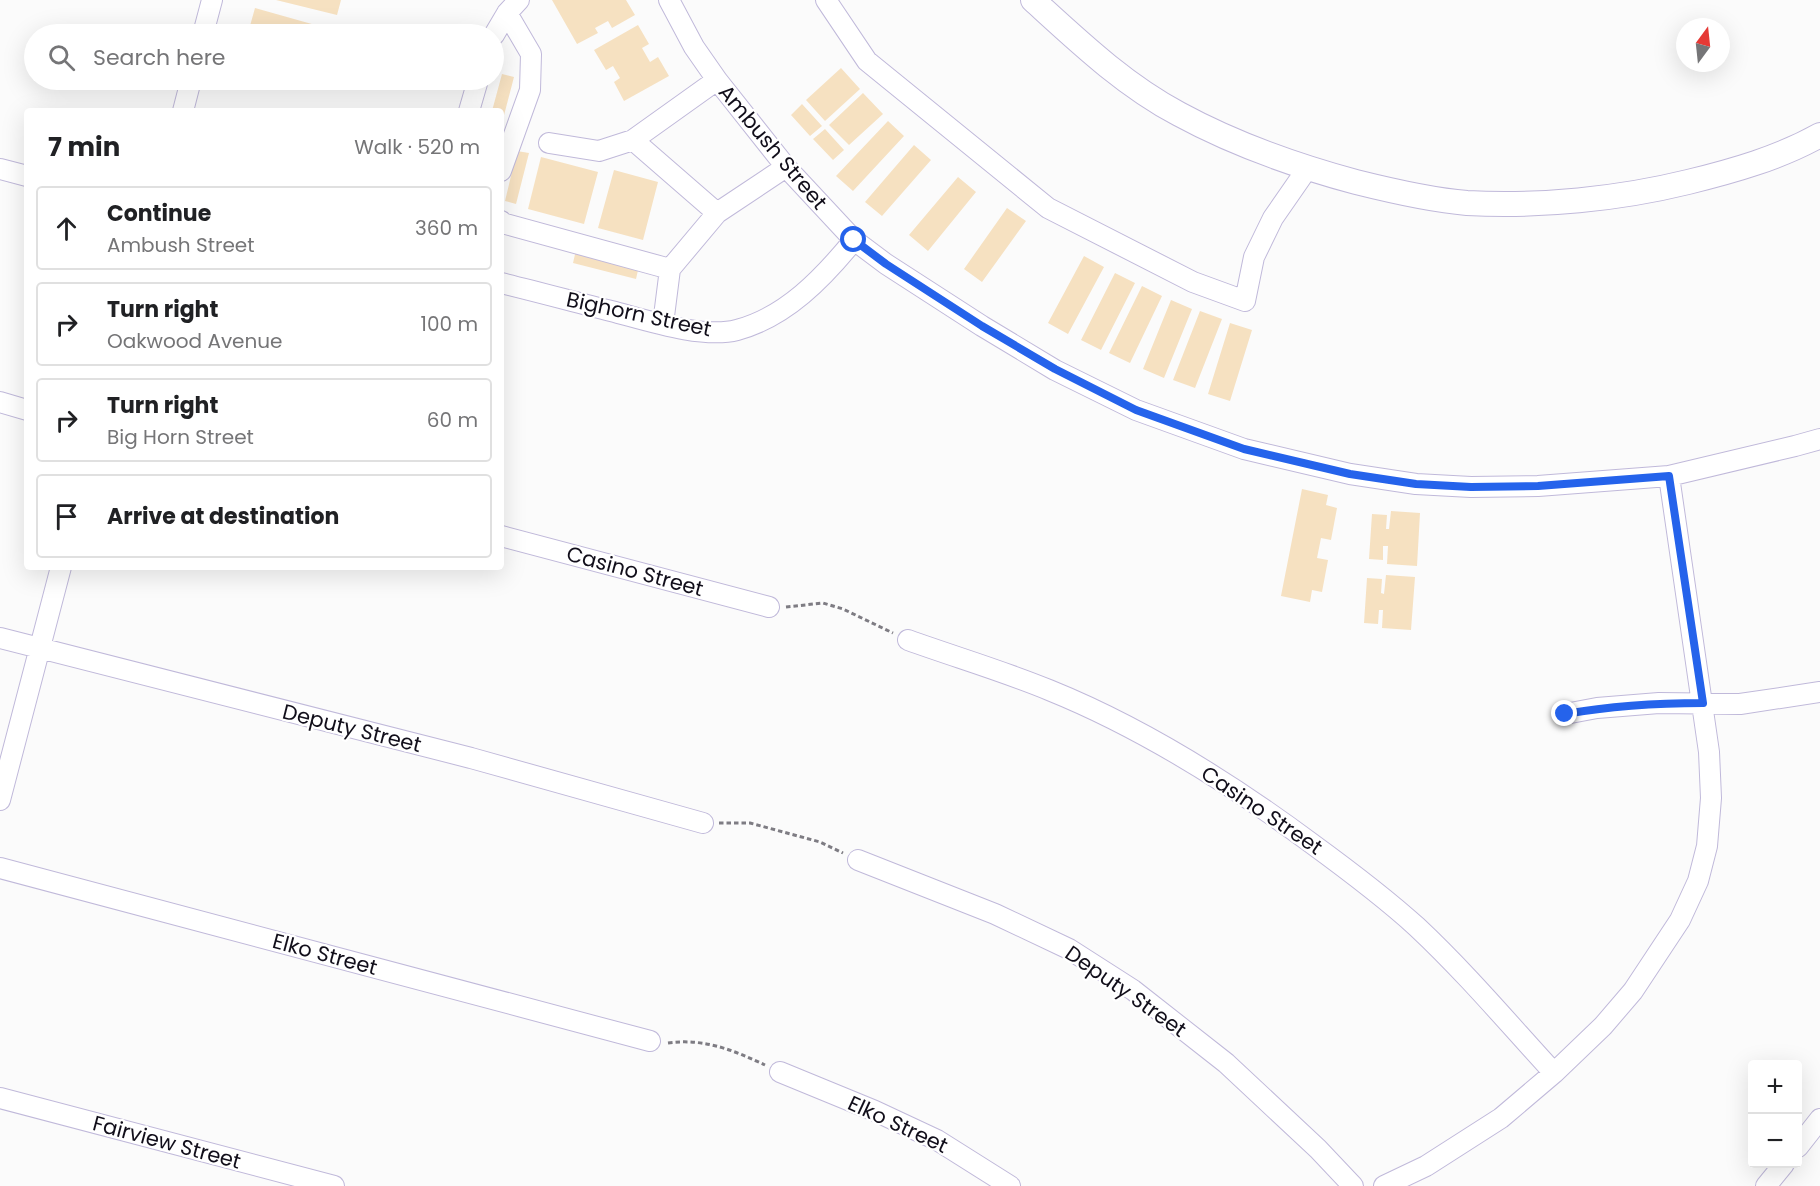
<!DOCTYPE html>
<html lang="en">
<head>
<meta charset="utf-8">
<style>
  :root { --surface:#fff; --page:#f2f2f2; --text:#202124; --muted:#757577; --line:#e0e0e0 }
  body { margin:0; font-family:Poppins,sans-serif; background:var(--page); color:var(--text) }
  .controls { position:absolute; right:18px; bottom:18px; display:grid; overflow:hidden; border-radius:6px; box-shadow:0 6px 24px #0002 }
  .controls button { width:54px; height:54px; display:grid; place-items:center; padding:0; border:0; border-bottom:2px solid var(--line); background:var(--surface); color:var(--text); font:30px sans-serif }
  .compass { position:absolute; left:1676px; top:18px; width:54px; height:54px; border-radius:50%; background:var(--surface); box-shadow:0 6px 24px #0002; rotate:15deg }
  .stop { position:absolute; width:18px; height:18px; margin:-14px; border:4px solid #2563eb; border-radius:50%; background:#fff }
  .stop.end { background:#2563eb; border-color:#fff; box-shadow:0 2px 6px #0008 }
  .list { margin:0; padding:0; list-style:none }
  h2 { display:flex; justify-content:space-between; align-items:center; height:78px; margin:0; padding:0 24px; font-size:26px }
  h2 small { font-size:20px; font-weight:400; color:var(--muted) }
  .list li { display:grid; grid-template-columns:39px 1fr auto; gap:18px; align-items:center; box-sizing:border-box; height:84px; margin:0 12px 12px; padding:0 12px; border:2px solid var(--line); border-radius:6px }
  .list b { display:block; font-size:22px; white-space:nowrap }
  .list p { margin:0; font-size:20px; white-space:nowrap; color:var(--muted) }
  .list em { font-size:20px; font-style:normal; color:var(--muted) }
  .icon { flex:none; width:33px; height:33px; fill:none; stroke:currentColor; stroke-width:2; stroke-linecap:round; stroke-linejoin:round }
  .map { position:relative; flex:none; width:1820px; height:1186px; overflow:hidden }
  .search { position:absolute; background:var(--surface); box-shadow:0 6px 24px #0002; left:24px; top:24px; width:480px; height:66px; display:flex; align-items:center; gap:15px; box-sizing:border-box; padding:0 21px; border-radius:33px; color:var(--muted); font-size:22px }
  .panel { position:absolute; background:var(--surface); box-shadow:0 6px 24px #0002; left:24px; top:108px; width:480px; height:462px; border-radius:6px }
  .map>svg:first-child { display:block }
  .building { fill:#f6e1c1 }
  .lines { fill:none; stroke-linecap:round; stroke-linejoin:round }
  .minor-casing { stroke:#c0b9da; stroke-width:22 }
  .major-casing { stroke:#c0b9da; stroke-width:26 }
  .path { stroke:#7e7c83; stroke-width:3; stroke-dasharray:4.5 3; stroke-linecap:butt }
  .minor { stroke:#fff; stroke-width:20 }
  .major { stroke:#fff; stroke-width:24 }
  .route { stroke:#2563eb; stroke-width:8 }
  .labels { text-anchor:middle; dominant-baseline:central; stroke-width:4.5; stroke-linejoin:round; paint-order:stroke }
  .street-label { font-size:21px; fill:#110e1a; stroke:#fff }
</style>
</head>
<body>
<div class="map">
<svg width="1820" height="1186" viewBox="0 0 1820 1186">
  <rect width="100%" height="100%" fill="#fbfbfb"/>
  <path class="building" d="M 276,0 L 341,0 L 337,15 Z
    M 552,0 L 626,0 L 635,15 L 612,28 L 608,21 L 595,28 L 598,33 L 577,44 Z
    M 255,8 L 333,30 L 331,34 L 248,33 Z
    M 638,25 L 649,44 L 642,48 L 650,62 L 658,57 L 669,76 L 624,101 L 614,82 L 620,78 L 613,66 L 606,70 L 594,50 Z
    M 841,68 L 860,89 L 825,121 L 806,100 Z
    M 502,74 L 514,77 L 502,123 L 501,111 L 492,111 Z
    M 863,93 L 883,114 L 849,145 L 829,125 Z
    M 802,104 L 822,126 L 810,136 L 791,115 Z
    M 888,121 L 904,136 L 853,191 L 836,176 Z
    M 825,129 L 844,150 L 833,160 L 813,139 Z
    M 914,145 L 931,160 L 882,216 L 865,202 Z
    M 517,151 L 529,153 L 516,204 L 505,201 Z
    M 541,157 L 598,172 L 584,224 L 528,209 Z
    M 614,170 L 658,182 L 643,240 L 598,228 Z
    M 958,177 L 976,192 L 928,251 L 909,235 Z
    M 1007,208 L 1026,221 L 982,282 L 964,269 Z
    M 576,250 L 639,266 L 636,279 L 573,263 Z
    M 1084,256 L 1104,267 L 1068,334 L 1048,323 Z
    M 1115,273 L 1135,283 L 1101,350 L 1081,340 Z
    M 1142,286 L 1162,296 L 1130,363 L 1109,353 Z
    M 1171,300 L 1192,309 L 1164,378 L 1143,369 Z
    M 1200,311 L 1222,319 L 1195,388 L 1173,380 Z
    M 1230,323 L 1252,330 L 1230,401 L 1208,394 Z
    M 1302,489 L 1328,495 L 1326,505 L 1337,508 L 1331,540 L 1321,538 L 1317,558 L 1328,560 L 1322,592 L 1312,590 L 1310,602 L 1281,596 Z
    M 1391,511 L 1420,513 L 1417,566 L 1387,564 L 1388,546 L 1383,546 L 1383,560 L 1369,559 L 1372,514 L 1387,515 L 1386,529 L 1389,529 Z
    M 1386,575 L 1415,577 L 1411,630 L 1382,628 L 1383,610 L 1379,610 L 1378,624 L 1364,623 L 1367,578 L 1382,579 L 1381,593 L 1384,594 Z"/>
  <g class="lines">
    <defs>
      <path id="minor" d="M 669,0 L 694,47 L 717,80 L 786,167 L 854,240 L 886,264 L 982,326 L 1055,370 L 1136,410 L 1244,449 L 1350,474 L 1416,484 L 1471,487 L 1538,486 L 1669,476 L 1795,446 L 1820,439
        M 826,0 L 867,61 L 1048,208 L 1193,282 L 1245,301 L 1254,257 L 1273,218 L 1307,169
        M 203,34 L 212,0
        M 494,35 L 507,13 L 519,0
        M 183,111 L 191,80
        M 469,111 L 478,80
        M 633,140 L 717,213 L 786,167
        M 549,143 L 599,151 L 633,140 L 717,80
        M 0,169 L 27,176
        M 501,171 L 530,90 L 531,54 L 507,13
        M 501,221 L 502,223 L 670,269 L 663,324
        M 670,269 L 717,213
        M 501,283 C 538,292 575,302 611,311 C 646,320 702,339 737,330 C 786,317 823,278 854,240
        M 0,402 L 27,410
        M 501,536 L 769,607
        M 0,638 L 471,758 L 703,823
        M 908,640 C 955,657 1003,671 1049,690 C 1143,728 1230,783 1311,843 C 1348,870 1384,897 1417,927 C 1466,973 1509,1024 1554,1073
        M 1565,714 L 1597,708 L 1659,703 L 1740,704 L 1820,692
        M 0,800 L 61,567
        M 858,860 L 995,914 L 1069,949 L 1133,990 L 1226,1063 L 1318,1149 L 1353,1186
        M 0,868 L 650,1041
        M 780,1072 L 875,1111 L 937,1140 L 1010,1186
        M 0,1098 L 334,1186
        M 1798,1147 L 1820,1119
        M 1384,1186 L 1426,1166 L 1501,1118 L 1554,1073 L 1603,1026 L 1633,991 L 1680,920 L 1698,881 L 1707,846 L 1711,798 L 1709,752 L 1669,476
        M 1766,1186 L 1784,1164"/>
      <path id="major" d="M 1033,0 C 1078,41 1124,85 1179,114 C 1236,145 1293,165 1356,182 C 1392,191 1430,200 1467,203 C 1539,207 1619,199 1688,182 C 1733,171 1779,158 1820,135"/>
    </defs>
    <use href="#minor" class="minor-casing"/>
    <use href="#major" class="major-casing"/>
    <path class="path" d="M 786,607 L 823,603 L 843,609 L 893,633
      M 719,823 L 750,823 L 820,842 L 843,853
      M 668,1043 C 704,1038 733,1050 765,1065"/>
    <use href="#minor" class="minor"/>
    <use href="#major" class="major"/>
  </g>
  <g class="lines">
    <path class="route" d="M 854,240 L 886,264 L 982,326 L 1055,369 L 1136,410 L 1244,449 L 1350,474 L 1416,484 L 1471,487 L 1538,486 L 1669,476 L 1703,703 C 1656,703 1611,706 1565,714"/>
  </g>
  <g class="labels">
    <g class="street-label">
      <text transform="translate(773 147) rotate(50)">Ambush Street</text>
      <text transform="translate(639 314) rotate(12)">Bighorn Street</text>
      <text transform="translate(635 571) rotate(15)">Casino Street</text>
      <text transform="translate(352 728) rotate(14)">Deputy Street</text>
      <text transform="translate(1262 810) rotate(34)">Casino Street</text>
      <text transform="translate(325 954) rotate(15)">Elko Street</text>
      <text transform="translate(1126 991) rotate(35)">Deputy Street</text>
      <text transform="translate(898 1124) rotate(25)">Elko Street</text>
      <text transform="translate(167 1142) rotate(15)">Fairview Street</text>
    </g>
  </g>
</svg>
<div class="controls">
<button>+</button>
<button>−</button>
</div>
<svg class="compass" viewBox="-18 -18 36 36"><path d="M0-13l5 13h-10z" fill="#e53935"/><path d="M0 13l5-13h-10z" fill="#757577"/></svg>
<div class="stop" style="left:854px;top:240px"></div>
<div class="stop end" style="left:1565px;top:714px"></div>
<div class="search"><svg class="icon" aria-label="search" viewBox="0 0 24 24"><circle cx="10" cy="10" r="6"/><path d="M15 15l6 6"/></svg>Search here</div>
<section class="panel">
<h2>7 min<small>Walk · 520 m</small></h2>
<ul class="list">
<li><svg class="icon" aria-label="ahead" viewBox="0 0 24 24"><path d="M12 20V5M6 11l6-6 6 6"/></svg><div><b>Continue</b><p>Ambush Street</p></div><em>360 m</em></li>
<li><svg class="icon" aria-label="right" viewBox="0 0 24 24"><path d="M7 20v-9h11M14 6l5 5-5 5"/></svg><div><b>Turn right</b><p>Oakwood Avenue</p></div><em>100 m</em></li>
<li><svg class="icon" aria-label="right" viewBox="0 0 24 24"><path d="M7 20v-9h11M14 6l5 5-5 5"/></svg><div><b>Turn right</b><p>Big Horn Street</p></div><em>60 m</em></li>
<li><svg class="icon" aria-label="arrive" viewBox="0 0 24 24"><path d="M6 21V4h12l-3 4 3 4H6"/></svg><div><b>Arrive at destination</b></div></li>
</ul>
</section>
</div>
</body>
</html>
